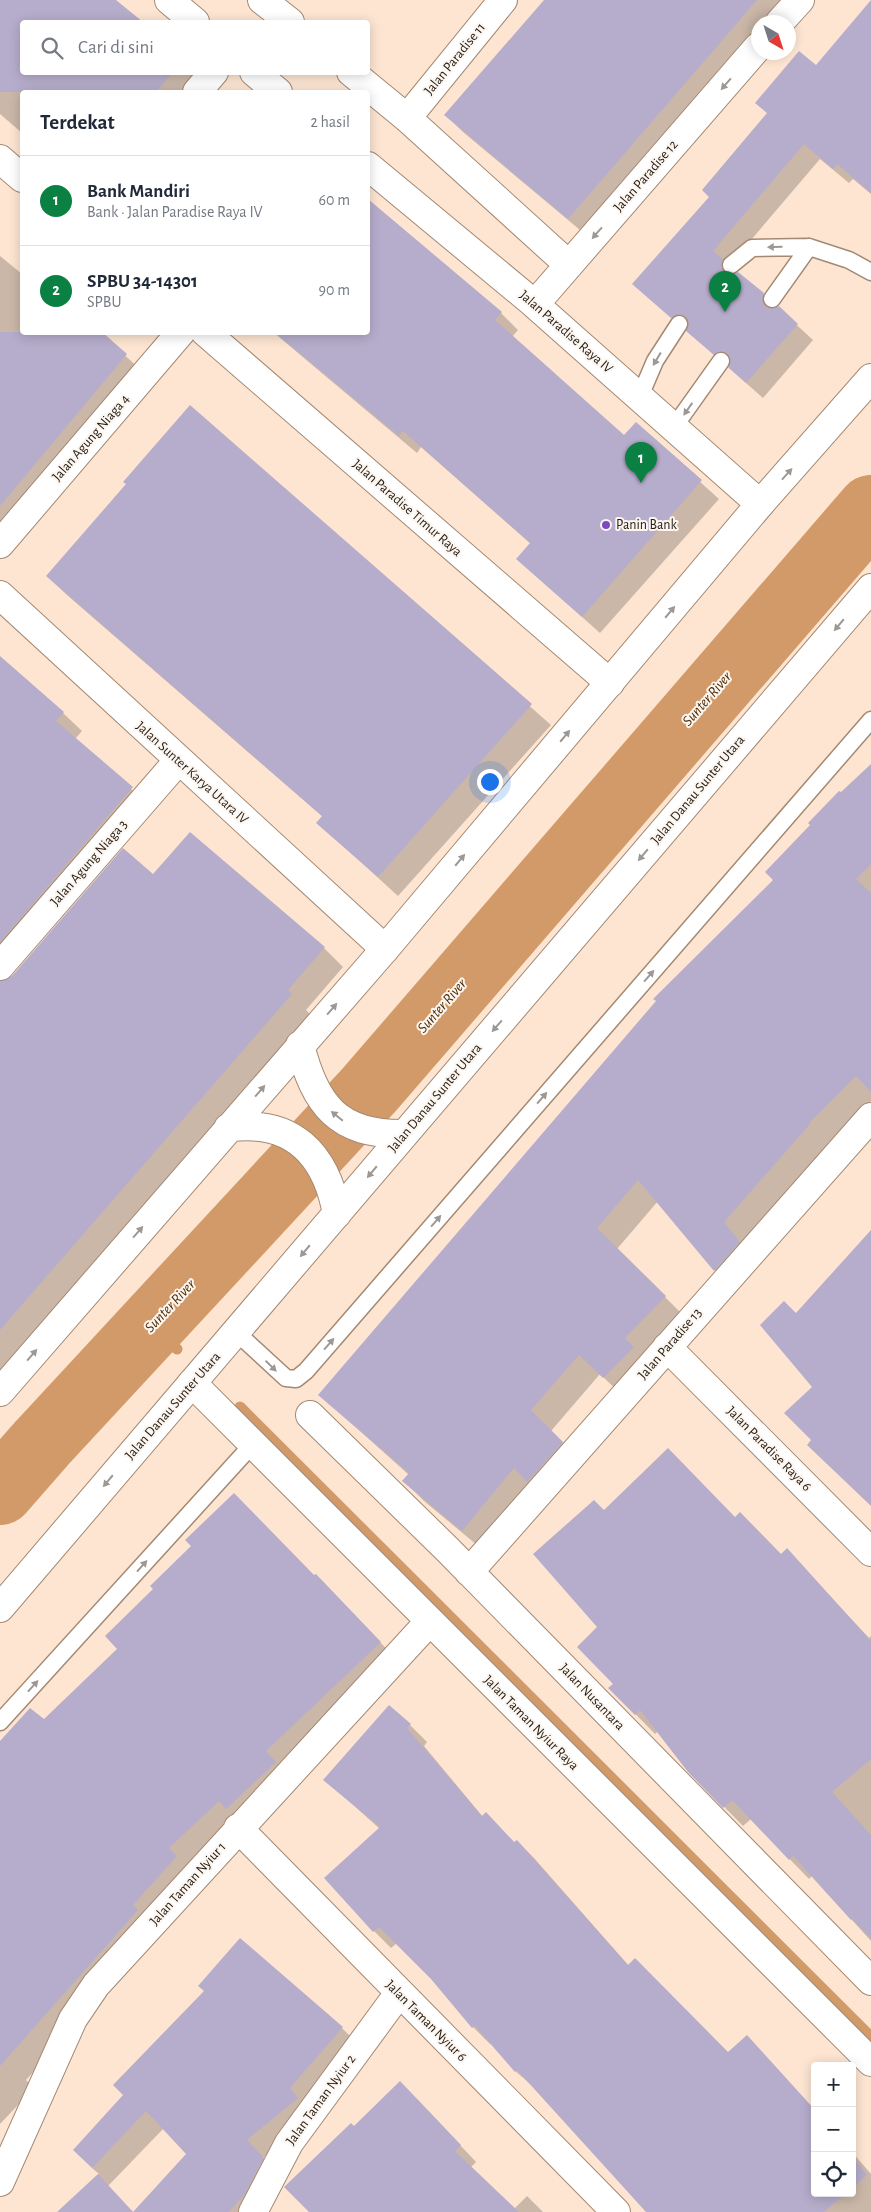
<!DOCTYPE html>
<html lang="id">
<head>
<meta charset="utf-8">
<style>
  :root { --surface:#fff; --page:#f2f2f3; --text:#1f2937; --muted:#747a83; --line:#e0e1e3; --accent:#0b8043 }
  body { margin:0; font-family:"Alegreya Sans",sans-serif; background:var(--page); color:var(--text) }
  .controls { position:absolute; right:15px; bottom:15px; display:grid; overflow:hidden; border-radius:5px; box-shadow:0 2px 12px #0003 }
  .controls button { width:45px; height:45px; display:grid; place-items:center; padding:0; border:0; border-bottom:1px solid var(--line); background:var(--surface); color:var(--text); font:25px sans-serif }
  .compass { position:absolute; left:751px; top:15px; width:45px; height:45px; border-radius:50%; background:var(--surface); box-shadow:0 2px 12px #0003; rotate:141deg }
  .you { position:absolute; left:489px; top:781px; width:18px; height:18px; margin:-12px; border:4px solid #fff; border-radius:50%; background:#1a73e8; box-shadow:0 0 0 8px #1a73e833 }
  .badge { display:grid; place-items:center; width:32px; height:32px; border-radius:50%; background:var(--accent); color:#fff; font-size:16px; font-weight:700 }
  .pin { position:absolute; translate:-50% -41px; filter:drop-shadow(0 1px 2px #0008) }
  .pin::after { content:''; position:absolute; top:26px; width:18px; height:15px; background:inherit; clip-path:polygon(0 0,100% 0,50% 100%) }
  .list { margin:0; padding:0; list-style:none }
  h2 { display:flex; justify-content:space-between; align-items:center; height:65px; margin:0; padding:0 20px; font-size:21px }
  h2 small { font-size:16px; font-weight:400; color:var(--muted) }
  .list li { display:grid; grid-template-columns:32px 1fr auto; gap:15px; align-items:center; box-sizing:border-box; height:90px; padding:0 20px; border-top:1px solid var(--line) }
  .list b { display:block; font-size:19px; white-space:nowrap }
  .list p { margin:0; font-size:16px; white-space:nowrap; color:var(--muted) }
  .list em { font-size:16px; font-style:normal; color:var(--muted) }
  .icon { flex:none; width:28px; height:28px; fill:none; stroke:currentColor; stroke-width:2; stroke-linecap:round; stroke-linejoin:round }
  .map { position:relative; flex:none; width:871px; height:2212px; overflow:hidden }
  .search { position:absolute; background:var(--surface); box-shadow:0 2px 12px #0003; left:20px; top:20px; width:350px; height:55px; display:flex; align-items:center; gap:12px; box-sizing:border-box; padding:0 18px; border-radius:5px; color:var(--muted); font-size:19px }
  .panel { position:absolute; background:var(--surface); box-shadow:0 2px 12px #0003; left:20px; top:90px; width:350px; height:245px; border-radius:5px }
  .map>svg:first-child { display:block }
  .shadow { fill:#0003 }
  .lines { fill:none; stroke-linecap:round; stroke-linejoin:round }
  .stream { stroke:#d29a68; stroke-width:11 }
  .river { stroke:#d29a68; stroke-width:68 }
  .building { fill:#b6adcc }
  .service-casing { stroke:#a48972; stroke-width:19 }
  .minor-casing { stroke:#a48972; stroke-width:30 }
  .secondary-casing { stroke:#a48972; stroke-width:30 }
  .service { stroke:#fff; stroke-width:16 }
  .minor { stroke:#fff; stroke-width:28 }
  .secondary { stroke:#fff; stroke-width:28 }
  .oneway { fill:#9d9894 }
  .poi-dot { fill:#7a4ac2; stroke:#fcf6f1; stroke-width:2 }
  .labels { text-anchor:middle; dominant-baseline:central; stroke-width:4; stroke-linejoin:round; paint-order:stroke }
  .street-label { font-size:14px; fill:#251b12; stroke:#fcf6f1 }
  .poi-label { font-size:14px; fill:#251b12; stroke:#fcf6f1; text-anchor:start }
  .water-label { font-size:15px; font-style:italic; fill:#4f2a01; stroke:#fcf6f1 }
</style>
</head>
<body>
<div class="map">
<svg width="871" height="2212" viewBox="0 0 871 2212">
  <rect width="100%" height="100%" fill="#fde5d2"/>
  <path class="shadow" d="M 0,0 L 114,0 L 141,22 L 22,22 L 22,72 L 198,72 L 186,92 L 22,92 L 22,133 L 0,114 Z
    M 545,0 L 789,0 L 770,22 L 758,22 L 758,36 L 586,235 L 463,132 L 446,115 Z
    M 871,2 L 871,194 L 853,179 L 849,183 L 820,159 L 728,267 L 763,294 L 813,340 L 763,398 L 634,284 L 710,197 L 768,114 L 757,103 L 816,67 Z
    M 368,200 L 501,313 L 518,330 L 512,337 L 624,437 L 636,424 L 719,499 L 600,633 L 517,559 L 531,544 L 421,447 L 417,453 L 273,332 L 368,332 Z
    M 0,256 L 22,274 L 22,332 L 100,332 L 146,375 L 0,544 Z
    M 190,407 L 551,725 L 398,896 L 318,823 L 323,817 L 67,595 L 47,576 L 127,485 Z
    M 0,658 L 63,713 L 82,731 L 75,739 L 151,807 L 7,975 L 3,982 L 153,876 L 324,948 L 343,967 L 306,1010 L 310,1014 L 0,1370 Z
    M 871,766 L 871,1101 L 828,1143 L 830,1145 L 735,1290 L 715,1270 L 658,1201 L 617,1249 L 685,1317 L 624,1397 L 600,1374 L 551,1431 L 582,1463 L 483,1550 L 424,1501 L 404,1481 L 409,1475 L 320,1395 L 775,880 L 841,794 Z
    M 605,1512 L 735,1518 L 781,1555 L 787,1550 L 869,1638 L 871,1636 L 871,1941 L 812,1876 L 809,1879 L 751,1819 L 743,1826 L 689,1771 L 658,1731 L 655,1734 L 610,1688 L 615,1684 L 599,1627 Z
    M 314,1577 L 336,1596 L 400,1663 L 26,2080 L 34,2088 L 0,2124 L 0,1744 Z
    M 410,1725 L 427,1742 L 424,1746 L 483,1817 L 486,1814 L 515,1843 L 517,1841 L 534,1858 L 629,1966 L 815,2193 L 852,2193 L 852,2152 L 871,2174 L 871,2212 L 648,2212 L 534,2087 L 515,2071 L 492,2043 L 490,2044 L 473,2027 L 431,1978 L 397,1943 L 391,1948 L 374,1931 L 380,1829 L 325,1780 Z
    M 342,2028 L 359,2045 L 314,2116 L 263,2158 L 280,2176 L 261,2212 L 134,2212 L 188,2154 L 164,2128 L 108,2186 L 133,2212 L 58,2212 L 99,2174 L 92,2168 L 125,2095 Z
    M 417,2099 L 476,2162 L 471,2167 L 514,2209 L 527,2196 L 543,2212 L 311,2212 L 354,2127 Z"/>
  <g class="lines">
    <path class="stream" d="M 150,1327 L 177,1349
      M 240,1407 L 871,2037"/>
    <path class="river" d="M 0,1491 L 42,1443 L 369,1090 L 871,509"/>
  </g>
  <path class="building" d="M 0,0 L 116,0 L 143,22 L 22,22 L 22,72 L 173,72 L 156,92 L 0,92 Z
    M 544,0 L 757,0 L 568,219 L 444,115 Z
    M 871,0 L 871,193 L 837,164 L 833,169 L 804,144 L 713,251 L 723,259 L 721,266 L 724,272 L 732,275 L 738,272 L 764,293 L 762,299 L 766,307 L 772,309 L 779,306 L 798,324 L 746,383 L 729,368 L 731,361 L 727,353 L 721,351 L 714,355 L 686,331 L 689,324 L 685,316 L 679,314 L 671,318 L 632,284 L 709,197 L 702,190 L 767,113 L 755,103 L 799,51 L 816,65 Z
    M 368,199 L 502,312 L 495,320 L 624,435 L 636,422 L 702,480 L 582,617 L 516,559 L 530,543 L 403,431 L 399,436 L 274,332 L 368,332 Z
    M 0,332 L 102,332 L 127,354 L 0,506 Z
    M 190,405 L 532,704 L 378,877 L 316,823 L 322,816 L 46,576 L 126,484 L 123,482 Z
    M 0,656 L 64,712 L 56,721 L 133,787 L 0,942 Z
    M 871,764 L 871,864 L 856,879 L 871,893 L 871,1092 L 856,1076 L 809,1123 L 810,1124 L 724,1222 L 740,1242 L 714,1271 L 638,1180 L 597,1228 L 666,1296 L 625,1338 L 634,1347 L 603,1378 L 579,1355 L 531,1410 L 563,1442 L 527,1482 L 514,1468 L 462,1531 L 402,1481 L 409,1473 L 318,1395 L 656,1001 L 653,999 L 773,880 L 765,872 L 810,825 L 808,823 L 839,791 L 841,792 Z
    M 190,832 L 325,947 L 288,990 L 292,994 L 0,1330 L 0,981 L 12,976 L 123,848 L 153,874 Z
    M 871,1230 L 871,1506 L 807,1445 L 811,1440 L 784,1413 L 812,1387 L 760,1325 L 784,1301 L 796,1313 Z
    M 668,1448 L 735,1517 L 740,1512 L 781,1554 L 787,1548 L 871,1641 L 871,1759 L 832,1792 L 871,1835 L 871,1939 L 852,1919 L 851,1920 L 793,1856 L 789,1860 L 732,1800 L 723,1808 L 688,1772 L 640,1710 L 635,1715 L 608,1688 L 613,1684 L 577,1647 L 597,1627 L 533,1554 L 594,1500 L 604,1510 Z
    M 234,1493 L 314,1575 L 316,1574 L 381,1642 L 266,1751 L 276,1762 L 226,1809 L 219,1801 L 169,1848 L 177,1856 L 133,1905 L 138,1910 L 0,2066 L 0,1741 L 30,1708 L 44,1719 L 117,1649 L 105,1636 L 153,1589 L 150,1586 L 191,1546 L 185,1540 Z
    M 389,1705 L 411,1724 L 407,1728 L 482,1816 L 486,1812 L 514,1842 L 517,1840 L 628,1965 L 635,1958 L 728,2052 L 747,2035 L 815,2110 L 815,2193 L 846,2193 L 824,2212 L 646,2212 L 517,2070 L 515,2072 L 475,2026 L 472,2028 L 431,1979 L 379,1927 L 373,1932 L 324,1878 L 380,1827 L 323,1780 Z
    M 240,1938 L 343,2027 L 290,2088 L 298,2098 L 247,2140 L 264,2158 L 244,2195 L 229,2212 L 57,2212 L 98,2174 L 133,2212 L 186,2154 L 146,2111 L 92,2168 L 73,2150 L 123,2095 L 113,2085 L 204,1991 L 198,1986 Z
    M 400,2081 L 461,2145 L 455,2151 L 519,2212 L 309,2212 L 284,2187 L 351,2123 L 354,2126 Z
    M 852,2156 L 867,2175 L 852,2188 Z"/>
  <g class="lines">
    <defs>
      <path id="service" d="M 731,265 L 752,248 L 809,247 L 849,260 L 871,272
        M 772,299 L 809,247
        M 640,396 L 655,361 L 679,324
        M 674,427 L 721,361
        M 236,1332 L 286,1378 L 296,1379 L 306,1371 L 871,720
        M 0,1722 L 252,1445"/>
      <path id="minor" d="M 169,0 L 195,22
        M 262,0 L 290,22
        M 780,22 L 800,0
        M 254,72 L 278,92
        M 351,72 L 407,118 L 569,265
        M 197,92 L 214,72
        M 407,118 L 503,0
        M 0,159 L 22,178
        M 368,166 L 532,302 L 760,504
        M 535,304 L 758,47
        M 205,332 L 610,683
        M 0,544 L 181,332
        M 0,595 L 385,949
        M 0,966 L 178,761
        M 667,1347 L 871,1552
        M 192,1383 L 871,2062
        M 310,1415 L 448,1550 L 871,1981
        M 469,1572 L 871,1117
        M 238,1828 L 616,2212
        M 0,2182 L 73,2019 L 96,1985 L 429,1622
        M 253,2212 L 289,2143 L 399,1993"/>
      <path id="secondary" d="M 300,1045 C 315,1105 338,1135 404,1134
        M 228,1128 C 292,1118 326,1154 337,1214
        M 0,1392 L 385,949 L 760,504 L 871,378
        M 0,1608 L 871,588"/>
    </defs>
    <use href="#service" class="service-casing"/>
    <use href="#minor" class="minor-casing"/>
    <use href="#secondary" class="secondary-casing"/>
    <use href="#service" class="service"/>
    <use href="#minor" class="minor"/>
    <use href="#secondary" class="secondary"/>
  </g>
  <defs><path id="oneway-solid" d="M-6-.8H1V-3.2L6.5 0L1 3.2V.8H-6Z" transform="scale(1.25)"/></defs>
  <g class="oneway">
    <use href="#oneway-solid" transform="translate(726 84) rotate(131)"/>
    <use href="#oneway-solid" transform="translate(597 233) rotate(131)"/>
    <use href="#oneway-solid" transform="translate(775 247) rotate(179)"/>
    <use href="#oneway-solid" transform="translate(657 359) rotate(121)"/>
    <use href="#oneway-solid" transform="translate(688 409) rotate(125)"/>
    <use href="#oneway-solid" transform="translate(787 474) rotate(-48)"/>
    <use href="#oneway-solid" transform="translate(670 612) rotate(-50)"/>
    <use href="#oneway-solid" transform="translate(839 625) rotate(130)"/>
    <use href="#oneway-solid" transform="translate(565 736) rotate(-50)"/>
    <use href="#oneway-solid" transform="translate(643 855) rotate(130)"/>
    <use href="#oneway-solid" transform="translate(460 860) rotate(-50)"/>
    <use href="#oneway-solid" transform="translate(649 976) rotate(-49)"/>
    <use href="#oneway-solid" transform="translate(332 1009) rotate(-49)"/>
    <use href="#oneway-solid" transform="translate(497 1026) rotate(131)"/>
    <use href="#oneway-solid" transform="translate(260 1091) rotate(-49)"/>
    <use href="#oneway-solid" transform="translate(542 1098) rotate(-49)"/>
    <use href="#oneway-solid" transform="translate(337 1116) rotate(-141)"/>
    <use href="#oneway-solid" transform="translate(372 1172) rotate(130)"/>
    <use href="#oneway-solid" transform="translate(436 1221) rotate(-49)"/>
    <use href="#oneway-solid" transform="translate(138 1232) rotate(-49)"/>
    <use href="#oneway-solid" transform="translate(305 1251) rotate(130)"/>
    <use href="#oneway-solid" transform="translate(329 1344) rotate(-49)"/>
    <use href="#oneway-solid" transform="translate(32 1355) rotate(-49)"/>
    <use href="#oneway-solid" transform="translate(271 1366) rotate(44)"/>
    <use href="#oneway-solid" transform="translate(108 1481) rotate(130)"/>
    <use href="#oneway-solid" transform="translate(142 1566) rotate(-48)"/>
    <use href="#oneway-solid" transform="translate(33 1686) rotate(-48)"/>
  </g>
  <circle class="poi-dot" cx="606" cy="525" r="5"/>
  <g class="labels">
    <g class="street-label">
      <text transform="translate(455 59) rotate(-51)">Jalan Paradise 11</text>
      <text transform="translate(646 176) rotate(-49)">Jalan Paradise 12</text>
      <text transform="translate(566 332) rotate(41)">Jalan Paradise Raya IV</text>
      <text transform="translate(91 438) rotate(-49)">Jalan Agung Niaga 4</text>
      <text transform="translate(407 508) rotate(41)">Jalan Paradise Timur Raya</text>
      <text transform="translate(192 773) rotate(42)">Jalan Sunter Karya Utara IV</text>
      <text transform="translate(698 790) rotate(-50)">Jalan Danau Sunter Utara</text>
      <text transform="translate(89 863) rotate(-49)">Jalan Agung Niaga 3</text>
      <text transform="translate(435 1098) rotate(-50)">Jalan Danau Sunter Utara</text>
      <text transform="translate(670 1344) rotate(-49)">Jalan Paradise 13</text>
      <text transform="translate(173 1406) rotate(-49)">Jalan Danau Sunter Utara</text>
      <text transform="translate(769 1449) rotate(45)">Jalan Paradise Raya 6</text>
      <text transform="translate(592 1697) rotate(46)">Jalan Nusantara</text>
      <text transform="translate(531 1723) rotate(45)">Jalan Taman Nyiur Raya</text>
      <text transform="translate(188 1884) rotate(-48)">Jalan Taman Nyiur 1</text>
      <text transform="translate(426 2021) rotate(45)">Jalan Taman Nyiur 6</text>
      <text transform="translate(321 2100) rotate(-54)">Jalan Taman Nyiur 2</text>
    </g>
    <g class="poi-label">
      <text x="616" y="525">Panin Bank</text>
    </g>
    <g class="water-label">
      <text transform="translate(707 699) rotate(-49)">Sunter River</text>
      <text transform="translate(442 1006) rotate(-49)">Sunter River</text>
      <text transform="translate(170 1306) rotate(-47)">Sunter River</text>
    </g>
  </g>
</svg>
<div class="controls">
<button>+</button>
<button>−</button>
<button><svg class="icon" aria-label="locate" viewBox="0 0 24 24"><circle cx="12" cy="12" r="6"/><path d="M12 2v4M12 18v4M2 12h4M18 12h4"/></svg></button>
</div>
<svg class="compass" viewBox="-18 -18 36 36"><path d="M0-13l5 13h-10z" fill="#e53935"/><path d="M0 13l5-13h-10z" fill="#747a83"/></svg>
<div class="you"></div>
<div class="pin badge" style="left:641px;top:483px">1</div>
<div class="pin badge" style="left:725px;top:312px">2</div>
<div class="search"><svg class="icon" aria-label="search" viewBox="0 0 24 24"><circle cx="10" cy="10" r="6"/><path d="M15 15l6 6"/></svg>Cari di sini</div>
<section class="panel">
<h2>Terdekat<small>2 hasil</small></h2>
<ul class="list">
<li><span class="badge">1</span><div><b>Bank Mandiri</b><p>Bank · Jalan Paradise Raya IV</p></div><em>60 m</em></li>
<li><span class="badge">2</span><div><b>SPBU 34-14301</b><p>SPBU</p></div><em>90 m</em></li>
</ul>
</section>
</div>
</body>
</html>
